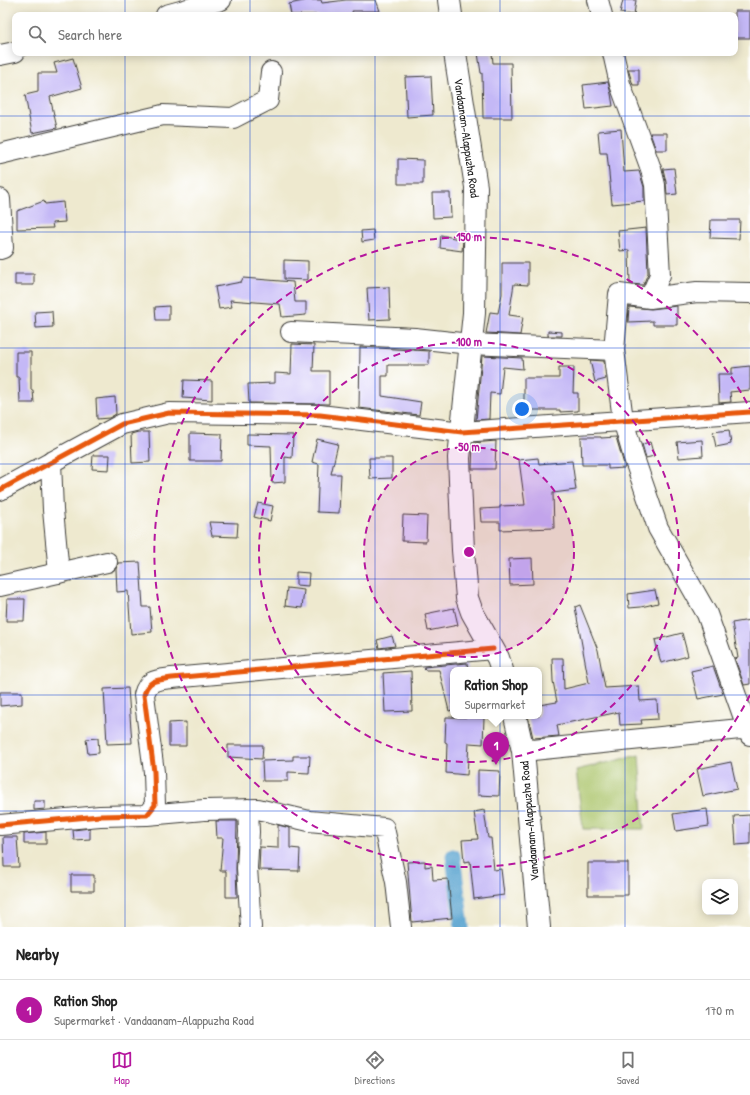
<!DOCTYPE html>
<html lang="en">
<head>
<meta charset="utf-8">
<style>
  :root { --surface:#fff; --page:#f2f2f2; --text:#222; --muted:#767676; --line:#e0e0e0; --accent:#b5179e }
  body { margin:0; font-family:"Patrick Hand",sans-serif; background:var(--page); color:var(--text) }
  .controls { position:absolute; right:12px; bottom:12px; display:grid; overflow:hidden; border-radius:8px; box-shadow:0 2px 10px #0003 }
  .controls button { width:36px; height:36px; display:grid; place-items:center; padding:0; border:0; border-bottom:1px solid var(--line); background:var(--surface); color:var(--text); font:20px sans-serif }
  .you { position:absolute; left:522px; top:409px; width:14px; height:14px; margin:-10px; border:3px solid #fff; border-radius:50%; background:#1a73e8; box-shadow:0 0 0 6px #1a73e833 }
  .badge { display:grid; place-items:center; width:26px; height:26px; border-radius:50%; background:var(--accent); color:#fff; font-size:13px; font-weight:700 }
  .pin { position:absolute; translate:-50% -33px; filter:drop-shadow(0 1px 2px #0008) }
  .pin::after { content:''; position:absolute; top:21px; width:14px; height:12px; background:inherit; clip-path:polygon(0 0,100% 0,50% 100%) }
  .popup { position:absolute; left:450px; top:667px; width:92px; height:52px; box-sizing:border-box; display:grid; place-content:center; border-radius:8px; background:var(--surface); filter:drop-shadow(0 1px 3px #0005); font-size:13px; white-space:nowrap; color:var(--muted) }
  .popup b { font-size:15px; color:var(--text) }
  .popup::after { content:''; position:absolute; left:50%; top:100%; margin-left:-8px; border:8px solid transparent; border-top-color:var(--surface) }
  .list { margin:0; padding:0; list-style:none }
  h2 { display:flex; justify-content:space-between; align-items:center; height:52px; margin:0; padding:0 16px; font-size:17px }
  h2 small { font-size:13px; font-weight:400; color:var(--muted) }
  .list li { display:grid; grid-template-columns:26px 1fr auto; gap:12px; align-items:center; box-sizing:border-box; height:60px; padding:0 16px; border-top:1px solid var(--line) }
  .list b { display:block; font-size:15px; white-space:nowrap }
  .list p { margin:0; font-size:13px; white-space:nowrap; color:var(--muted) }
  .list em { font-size:13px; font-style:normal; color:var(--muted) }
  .icon { flex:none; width:22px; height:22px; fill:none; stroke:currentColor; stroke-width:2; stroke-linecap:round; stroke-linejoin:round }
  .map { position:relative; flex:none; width:750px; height:927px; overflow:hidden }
  .search { position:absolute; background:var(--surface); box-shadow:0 2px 10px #0003; left:12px; right:12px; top:12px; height:44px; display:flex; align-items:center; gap:10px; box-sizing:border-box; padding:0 14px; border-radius:8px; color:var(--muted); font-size:15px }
  .sheet { height:112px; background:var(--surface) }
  nav { display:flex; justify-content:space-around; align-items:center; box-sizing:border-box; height:56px; border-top:1px solid var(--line); background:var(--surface); font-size:11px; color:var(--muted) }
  nav a { display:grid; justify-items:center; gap:2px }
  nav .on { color:var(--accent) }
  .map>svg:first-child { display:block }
  .green { fill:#abc46a; stroke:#647043 }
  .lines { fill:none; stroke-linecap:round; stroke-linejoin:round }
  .canal { stroke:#56a2cf; stroke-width:15 }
  .building { fill:#c4b8f6 }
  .minor-casing { stroke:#3c3b37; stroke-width:22 }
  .major-casing { stroke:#3c3b37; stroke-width:24 }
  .minor { stroke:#fff; stroke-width:20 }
  .major { stroke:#fff; stroke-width:22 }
  .cycleway-casing { stroke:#fff; stroke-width:8 }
  .cycleway { stroke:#e8590c; stroke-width:5 }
  .grid { fill:none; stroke:#1d4ed8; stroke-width:1; stroke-opacity:0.55 }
  .ring { fill:none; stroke:#b5179e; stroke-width:2; stroke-dasharray:7 5 }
  .labels { text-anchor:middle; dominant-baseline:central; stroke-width:3; stroke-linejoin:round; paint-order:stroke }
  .street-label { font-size:12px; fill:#1c1c1c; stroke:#fff }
  .centre { fill:#b5179e; stroke:#fff; stroke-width:2 }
  .ring-label { font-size:12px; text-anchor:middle; font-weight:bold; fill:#b5179e; stroke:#fff; stroke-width:3; stroke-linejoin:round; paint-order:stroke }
</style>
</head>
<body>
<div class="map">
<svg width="750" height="927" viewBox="0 0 750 927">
  <rect width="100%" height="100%" fill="#fff"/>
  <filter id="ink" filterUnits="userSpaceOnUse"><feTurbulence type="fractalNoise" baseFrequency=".025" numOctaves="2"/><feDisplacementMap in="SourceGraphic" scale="8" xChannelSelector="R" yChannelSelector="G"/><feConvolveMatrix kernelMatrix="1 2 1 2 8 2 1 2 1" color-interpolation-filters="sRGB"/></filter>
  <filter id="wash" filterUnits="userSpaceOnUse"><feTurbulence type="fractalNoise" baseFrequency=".012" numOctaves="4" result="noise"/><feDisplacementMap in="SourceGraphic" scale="16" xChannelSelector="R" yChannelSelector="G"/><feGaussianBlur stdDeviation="0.9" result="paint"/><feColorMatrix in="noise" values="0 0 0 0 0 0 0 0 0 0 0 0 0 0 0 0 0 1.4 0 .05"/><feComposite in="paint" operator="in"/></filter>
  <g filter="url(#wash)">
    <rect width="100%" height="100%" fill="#eee9cf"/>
    <path class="green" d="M 639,755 L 644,829 L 583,829 L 576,770 Z"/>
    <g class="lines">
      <path class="canal" d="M 453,856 L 462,927"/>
    </g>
    <g id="blocks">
      <path class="building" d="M 308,0 L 321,0 L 322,3 L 346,0 L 376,0 L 380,11 L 352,11 L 353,15 L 291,15 L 289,4 Z
        M 623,0 L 636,0 L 634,15 L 620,13 Z
        M 735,11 L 750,11 L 750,38 L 735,38 Z
        M 478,53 L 492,53 L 493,63 L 511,63 L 512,118 L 483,118 L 482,73 L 481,73 Z
        M 73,58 L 82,88 L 50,97 L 57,128 L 32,133 L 25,95 L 38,92 L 38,73 L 57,73 L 54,63 Z
        M 628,69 L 639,69 L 639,85 L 633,85 Z
        M 431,76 L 433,115 L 407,117 L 405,77 Z
        M 608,82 L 611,94 L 613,106 L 586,109 L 583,85 Z
        M 621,129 L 624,172 L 639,171 L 644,187 L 644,201 L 612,204 L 607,153 L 600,153 L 598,131 Z
        M 650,133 L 667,133 L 667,150 L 656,150 Z
        M 398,159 L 423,160 L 423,184 L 398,184 Z
        M 674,168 L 677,194 L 667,195 L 666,182 L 663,169 Z
        M 432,193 L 450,193 L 451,217 L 433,218 Z
        M 44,201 L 45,204 L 63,202 L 65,222 L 52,223 L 53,228 L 17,229 L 17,211 Z
        M 711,220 L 740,220 L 739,239 L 710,238 Z
        M 646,228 L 648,273 L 643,285 L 630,284 L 629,250 L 620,251 L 618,231 Z
        M 373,230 L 374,240 L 362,242 L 361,231 Z
        M 441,235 L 463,240 L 462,251 L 440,248 Z
        M 284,260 L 308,261 L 308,280 L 284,279 Z
        M 502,263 L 528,263 L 528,285 L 514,284 L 509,315 L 523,317 L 520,335 L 486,333 L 490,312 L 498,313 L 502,294 Z
        M 15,274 L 34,274 L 34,285 L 15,285 Z
        M 243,278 L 293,282 L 295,302 L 306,302 L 306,315 L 282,317 L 280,304 L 230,300 L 232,307 L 219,309 L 215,287 L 241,282 Z
        M 389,287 L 390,319 L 369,320 L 367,288 Z
        M 169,306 L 169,320 L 156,320 L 155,307 Z
        M 677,306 L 677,325 L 653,325 L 653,321 L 628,322 L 629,307 L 651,309 Z
        M 52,311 L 53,327 L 36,328 L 35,312 Z
        M 548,331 L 562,332 L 562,336 L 548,336 Z
        M 292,344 L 314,345 L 313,371 L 329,371 L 329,404 L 249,403 L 248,384 L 275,383 L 275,373 L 291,374 Z
        M 360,347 L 429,351 L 429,365 L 388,365 L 388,376 L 382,376 L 382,396 L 421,402 L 419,415 L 359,408 Z
        M 16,352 L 31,352 L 31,390 L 33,390 L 34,403 L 20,403 L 19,377 L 16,377 Z
        M 482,356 L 522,358 L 523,369 L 503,367 L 500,394 L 490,393 L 489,419 L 476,420 Z
        M 590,360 L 604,361 L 606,379 L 595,382 Z
        M 750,366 L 750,390 L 730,392 L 731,402 L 719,403 L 718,374 L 732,374 L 732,368 Z
        M 559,367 L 574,367 L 573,393 L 578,393 L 578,411 L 560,412 L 560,410 L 524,410 L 524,378 L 559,378 Z
        M 184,380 L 212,381 L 212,400 L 183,398 Z
        M 115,397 L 116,414 L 109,418 L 97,419 L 96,399 Z
        M 729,430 L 731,444 L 716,447 L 713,432 Z
        M 138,432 L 149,432 L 150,462 L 132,463 L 131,434 Z
        M 190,433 L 222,434 L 221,461 L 190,461 Z
        M 247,434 L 293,435 L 292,458 L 285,457 L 285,482 L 272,483 L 271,446 L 247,445 Z
        M 581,437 L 601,437 L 601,438 L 616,437 L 625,468 L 608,469 L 608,465 L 582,465 Z
        M 317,439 L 338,444 L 331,474 L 341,474 L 339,513 L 317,512 L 319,464 L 312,462 Z
        M 702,440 L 703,456 L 679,458 L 677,442 Z
        M 496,441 L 495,469 L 472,469 L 473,443 Z
        M 650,442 L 654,456 L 646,458 L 642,444 Z
        M 93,455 L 110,455 L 109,470 L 92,469 Z
        M 369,458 L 392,458 L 392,478 L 370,479 Z
        M 538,458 L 539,464 L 572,461 L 576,490 L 553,493 L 554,528 L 500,530 L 500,522 L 481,522 L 480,509 L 500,508 L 500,506 L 525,505 L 519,460 Z
        M 258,503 L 273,506 L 270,521 L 254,517 Z
        M 403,515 L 427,516 L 426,542 L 402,541 Z
        M 209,522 L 238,523 L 237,537 L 212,536 Z
        M 532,558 L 533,584 L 510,585 L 509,559 Z
        M 140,562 L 143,607 L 150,607 L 152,632 L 131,634 L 128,591 L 117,592 L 116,569 L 118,563 Z
        M 296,572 L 309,573 L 308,586 L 296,585 Z
        M 287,588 L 304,590 L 302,608 L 285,606 Z
        M 655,590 L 658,603 L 641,607 L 629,608 L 628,594 Z
        M 7,599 L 25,599 L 24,621 L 6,621 Z
        M 580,605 L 598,650 L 605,688 L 639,686 L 640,701 L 657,700 L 658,719 L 641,720 L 642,724 L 620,725 L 619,712 L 557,725 L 559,736 L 533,738 L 528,716 L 539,716 L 539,705 L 557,702 L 553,681 L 552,658 L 563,658 L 564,689 L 589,683 L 575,607 Z
        M 454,608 L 458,625 L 428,631 L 425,614 Z
        M 750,620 L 750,684 L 744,685 L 735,659 L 738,658 L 732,623 Z
        M 682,633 L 688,656 L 661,663 L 655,640 Z
        M 392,636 L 395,646 L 379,648 L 377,640 Z
        M 467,663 L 468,670 L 453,670 L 453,710 L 449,711 L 439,670 L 425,670 L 424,667 Z
        M 713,666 L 723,694 L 698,699 L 691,671 Z
        M 411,671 L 412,711 L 385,712 L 383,673 Z
        M 128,688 L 132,743 L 107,744 L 104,689 Z
        M 0,692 L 22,692 L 22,704 L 0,706 Z
        M 446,717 L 484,718 L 483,744 L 469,743 L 467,775 L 446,773 L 447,743 L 445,742 Z
        M 186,722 L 186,746 L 169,746 L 169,723 Z
        M 98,738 L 99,753 L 88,754 L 86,739 Z
        M 228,745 L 263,745 L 262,759 L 228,757 Z
        M 293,756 L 310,756 L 309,773 L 288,772 L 288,781 L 263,781 L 262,761 L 293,760 Z
        M 731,762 L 737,789 L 703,796 L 697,769 Z
        M 478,770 L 500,771 L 499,796 L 478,795 Z
        M 34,801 L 45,801 L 45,809 L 34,810 Z
        M 707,809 L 709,826 L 676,831 L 673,814 Z
        M 484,810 L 488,838 L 491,838 L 494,870 L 501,869 L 504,895 L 474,899 L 470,861 L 464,862 L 462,840 L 478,839 L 474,812 Z
        M 750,815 L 750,844 L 736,845 L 734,816 Z
        M 216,821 L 237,821 L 236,869 L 237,897 L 226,897 L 226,871 L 220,871 L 223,838 L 217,838 Z
        M 278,825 L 290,828 L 290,848 L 300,849 L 299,871 L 259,870 L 260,847 L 278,848 Z
        M 90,828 L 90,839 L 74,840 L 73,830 Z
        M 46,832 L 46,844 L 24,844 L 24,834 Z
        M 3,837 L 17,837 L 19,867 L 4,867 Z
        M 425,861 L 425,867 L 432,866 L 433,880 L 448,879 L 452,918 L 412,922 L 407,862 Z
        M 588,863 L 628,863 L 628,895 L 588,895 Z
        M 71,875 L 94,875 L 94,891 L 71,891 Z"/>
    </g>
  </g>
  <g filter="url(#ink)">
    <use href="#blocks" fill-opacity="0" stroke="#3c3b37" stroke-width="1"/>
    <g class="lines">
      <defs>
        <path id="minor" d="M 598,0 L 602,15
          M 166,15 L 221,0
          M 0,55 L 15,52
          M 0,154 L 163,115 L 233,118 L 268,100 L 271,72
          M 0,199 L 3,248 L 0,249
          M 650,298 L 697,292 L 750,293
          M 291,332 L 415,338 L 470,344 L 614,350 L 619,294 L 650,298 L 660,275 L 655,185 L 651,169 L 620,84 L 613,53
          M 614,350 L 623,420 L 634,458 L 658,528 L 707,614 L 750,735
          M 51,462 L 53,510 L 59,573
          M 0,490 L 122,424 L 169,413 L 320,415 L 462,432 L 750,412
          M 0,586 L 107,562
          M 523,751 L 750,728
          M 248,809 L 249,832 L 247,868 L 251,927
          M 147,815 L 204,810 L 258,809 L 309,821 L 384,828 L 396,882 L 401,927
          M 0,825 L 100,816 L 147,815 L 155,805 L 154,772 L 144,695 C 148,679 158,680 172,678 L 493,649"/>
        <path id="major" d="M 449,0 L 451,15
          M 455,53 L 476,187 L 474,313 L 459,458 L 463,550 L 467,598 L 472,612 L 498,658 L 502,670
          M 515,716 L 523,751 L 539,927"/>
      </defs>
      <use href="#minor" class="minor-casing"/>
      <use href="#major" class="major-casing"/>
      <use href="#minor" class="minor"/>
      <use href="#major" class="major"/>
      <defs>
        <path id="cycleway" d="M 0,490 L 122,424 L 169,413 L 320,415 L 462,432 L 750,412
          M 0,825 L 100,816 L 147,815 L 155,805 L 154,772 L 144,695 C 148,679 158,680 172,678 L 493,649"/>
      </defs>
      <use href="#cycleway" class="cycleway-casing"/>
      <use href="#cycleway" class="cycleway"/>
    </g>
  </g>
  <path class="grid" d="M 125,0 L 125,15M 250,0 L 250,15M 375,0 L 375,15M 500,0 L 500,15M 625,0 L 625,15M 125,53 L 125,927M 250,53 L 250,927M 375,53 L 375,927M 500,53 L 500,927M 625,53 L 625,927M 0,116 L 750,116M 0,232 L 750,232M 0,348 L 750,348M 0,464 L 750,464M 0,579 L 750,579M 0,695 L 750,695M 0,811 L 750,811"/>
  <circle cx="469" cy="552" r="105" fill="#b5179e" fill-opacity=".12"/>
  <g class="ring">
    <circle cx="469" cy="552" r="105"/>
    <circle cx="469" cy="552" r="210"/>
    <path d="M750 695A315 315 0 1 1 750 409"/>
  </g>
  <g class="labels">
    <g class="street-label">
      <text transform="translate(467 138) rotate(82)">Vandaanam-Alappuzha Road</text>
      <text transform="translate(529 821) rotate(-95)">Vandaanam-Alappuzha Road</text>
    </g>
  </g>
  <circle cx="469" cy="552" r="6" class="centre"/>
  <g class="ring-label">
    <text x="469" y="241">150 m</text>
    <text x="469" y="346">100 m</text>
    <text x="469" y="451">50 m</text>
  </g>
</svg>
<div class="controls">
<button><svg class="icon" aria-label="layers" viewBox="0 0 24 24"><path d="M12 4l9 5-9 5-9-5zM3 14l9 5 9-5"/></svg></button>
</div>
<div class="you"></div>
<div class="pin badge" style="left:496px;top:765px">1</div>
<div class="popup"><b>Ration Shop</b>Supermarket</div>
<div class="search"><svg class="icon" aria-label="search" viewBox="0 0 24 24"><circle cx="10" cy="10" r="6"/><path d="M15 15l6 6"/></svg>Search here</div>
</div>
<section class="sheet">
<h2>Nearby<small></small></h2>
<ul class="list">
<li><span class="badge">1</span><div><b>Ration Shop</b><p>Supermarket · Vandaanam-Alappuzha Road</p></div><em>170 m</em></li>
</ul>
</section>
<nav>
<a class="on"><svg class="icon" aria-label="map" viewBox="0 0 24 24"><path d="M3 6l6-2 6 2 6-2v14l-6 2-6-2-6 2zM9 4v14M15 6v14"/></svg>Map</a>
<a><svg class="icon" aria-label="directions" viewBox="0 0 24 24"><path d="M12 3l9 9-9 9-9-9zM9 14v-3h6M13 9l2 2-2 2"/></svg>Directions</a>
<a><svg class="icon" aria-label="saved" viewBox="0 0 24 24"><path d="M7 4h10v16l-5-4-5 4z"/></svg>Saved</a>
</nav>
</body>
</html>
